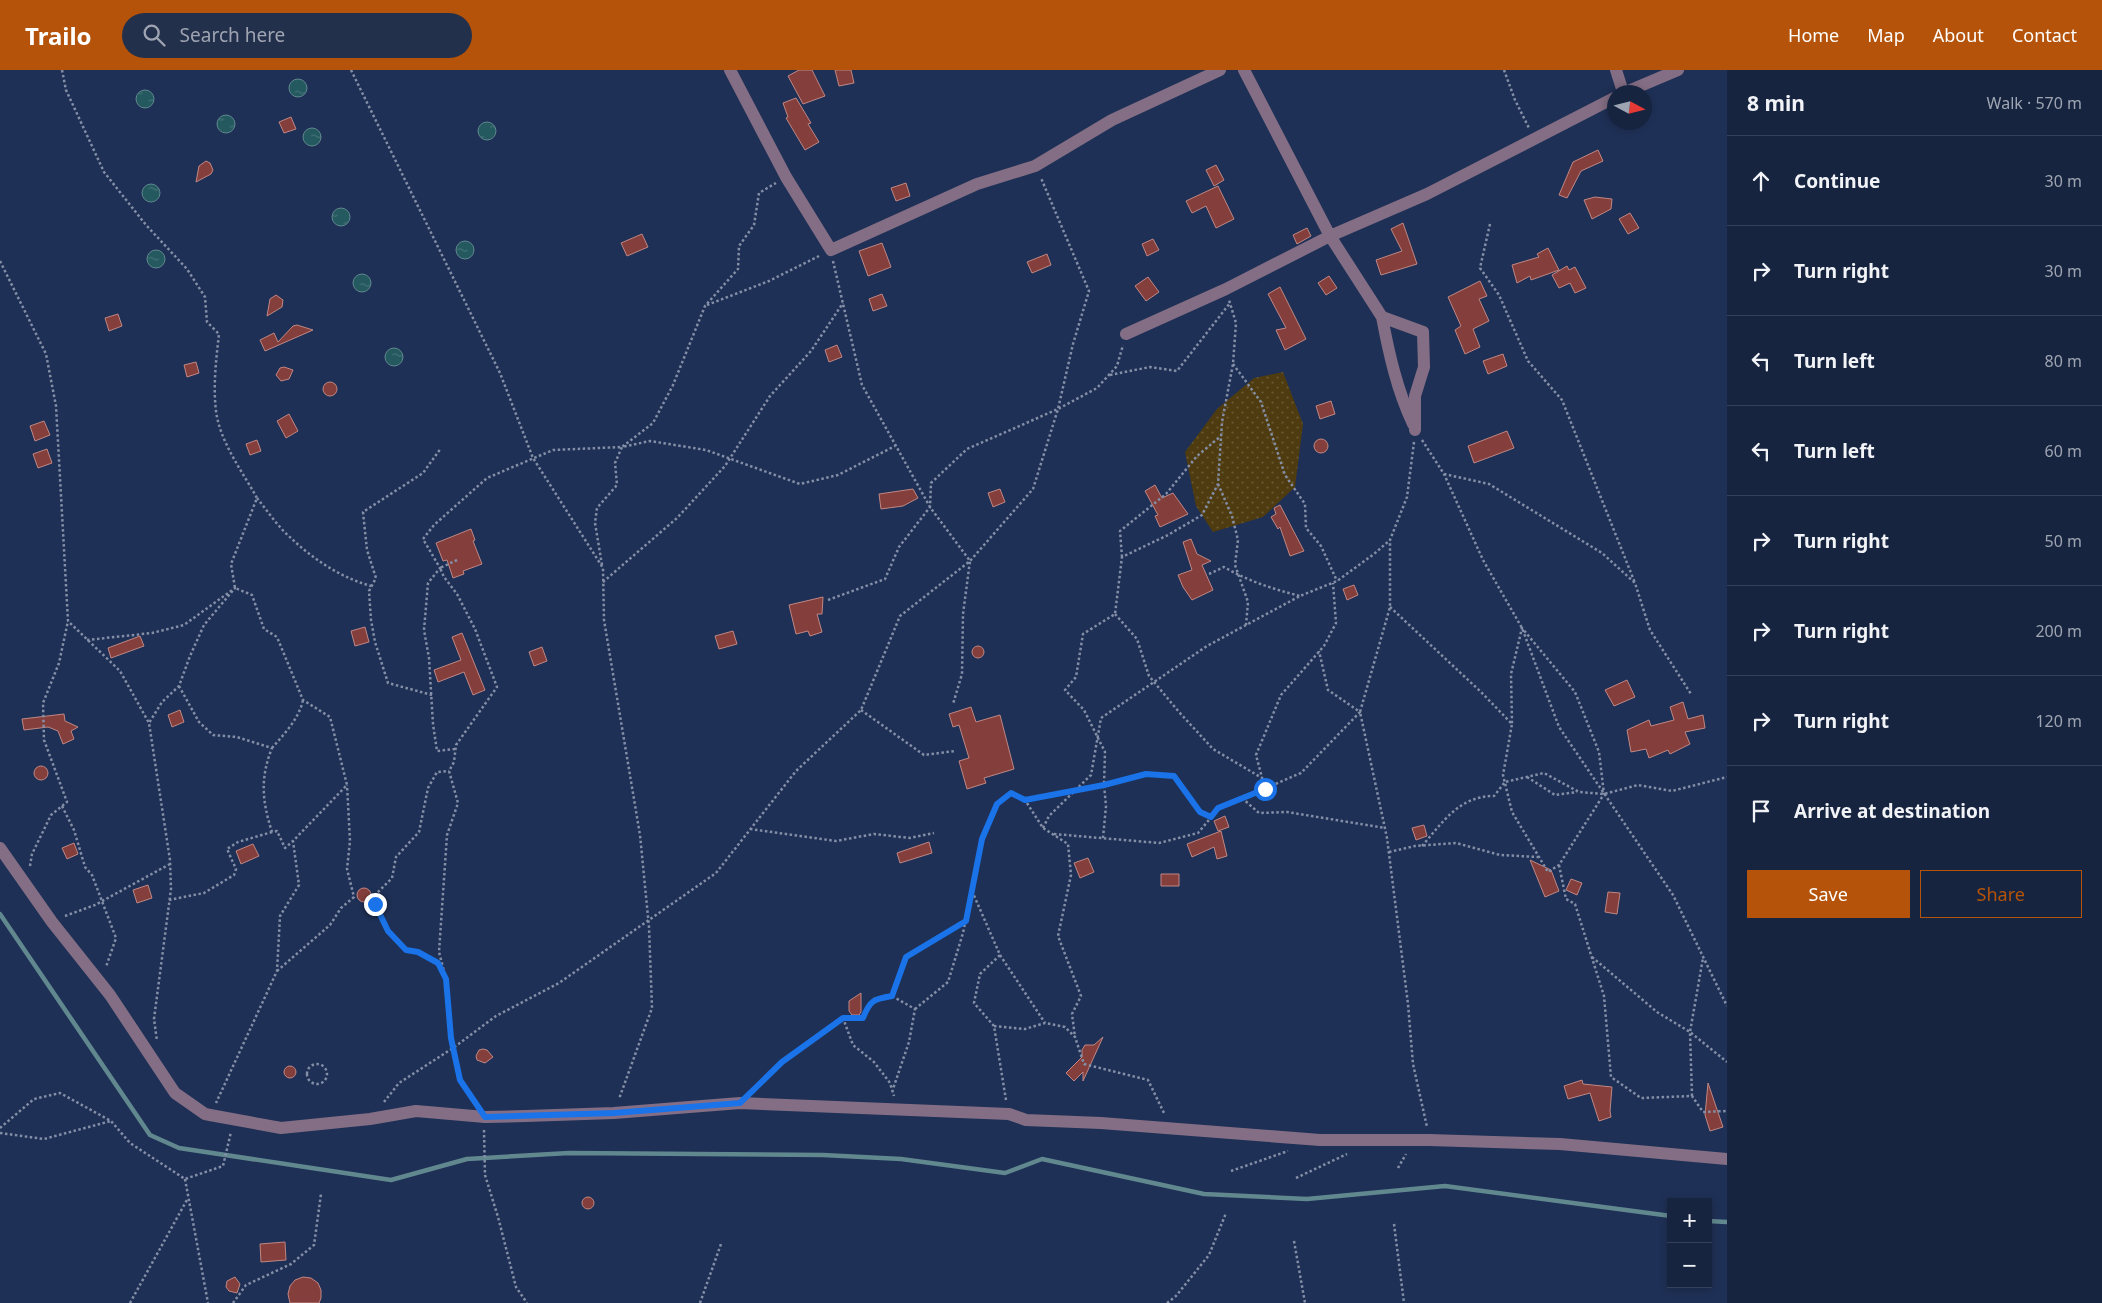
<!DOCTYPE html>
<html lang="en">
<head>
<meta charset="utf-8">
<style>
  :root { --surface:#162440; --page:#23304b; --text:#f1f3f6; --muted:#9ea4b1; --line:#354159; --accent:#b45309 }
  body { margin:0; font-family:"Noto Sans",sans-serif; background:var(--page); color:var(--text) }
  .controls { position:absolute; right:15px; bottom:15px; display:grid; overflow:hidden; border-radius:0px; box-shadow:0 2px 8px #0003 }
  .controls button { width:45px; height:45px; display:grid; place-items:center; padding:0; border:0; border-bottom:1px solid var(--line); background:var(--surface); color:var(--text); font:25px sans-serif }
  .compass { position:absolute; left:1607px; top:15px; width:45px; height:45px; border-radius:50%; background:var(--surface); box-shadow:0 2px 8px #0003; rotate:97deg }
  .stop { position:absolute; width:15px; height:15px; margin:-11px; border:4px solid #1a73e8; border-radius:50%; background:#fff }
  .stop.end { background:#1a73e8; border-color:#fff; box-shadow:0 1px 5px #0008 }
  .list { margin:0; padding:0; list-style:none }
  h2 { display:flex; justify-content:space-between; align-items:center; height:65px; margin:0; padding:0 20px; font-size:21px }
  h2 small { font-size:16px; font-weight:400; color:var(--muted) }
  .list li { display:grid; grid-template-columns:32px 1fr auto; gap:15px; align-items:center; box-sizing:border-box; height:90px; padding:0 20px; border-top:1px solid var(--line) }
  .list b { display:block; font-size:19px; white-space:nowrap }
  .list em { font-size:16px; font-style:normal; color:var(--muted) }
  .actions { display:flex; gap:10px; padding:15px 20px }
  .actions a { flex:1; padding:11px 0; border:1px solid var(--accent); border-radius:0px; text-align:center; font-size:18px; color:var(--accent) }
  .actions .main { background:var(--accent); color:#fff }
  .icon { flex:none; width:28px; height:28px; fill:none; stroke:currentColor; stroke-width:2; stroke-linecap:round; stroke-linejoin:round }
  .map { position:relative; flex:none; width:1727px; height:1233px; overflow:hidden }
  header { display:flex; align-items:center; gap:30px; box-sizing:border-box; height:70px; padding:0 25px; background:var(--accent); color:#fff }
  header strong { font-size:24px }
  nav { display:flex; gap:28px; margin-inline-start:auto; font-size:18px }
  .search { width:350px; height:45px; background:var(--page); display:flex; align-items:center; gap:12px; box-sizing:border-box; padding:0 18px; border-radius:28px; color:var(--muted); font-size:19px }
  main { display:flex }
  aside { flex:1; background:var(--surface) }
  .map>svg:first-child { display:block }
  .grass { fill:url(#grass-dots) }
  .water { fill:url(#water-ripples); stroke:#61888f }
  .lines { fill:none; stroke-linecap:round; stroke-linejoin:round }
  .stream { stroke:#61888f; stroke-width:4.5 }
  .building { fill:#843f3c; stroke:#c08784 }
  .path { stroke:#848fa7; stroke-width:2.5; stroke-dasharray:2.5 2.5; stroke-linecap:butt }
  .street { stroke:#846e85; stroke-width:12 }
  .route { stroke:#1a73e8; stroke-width:6 }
</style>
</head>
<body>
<header>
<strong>Trailo</strong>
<div class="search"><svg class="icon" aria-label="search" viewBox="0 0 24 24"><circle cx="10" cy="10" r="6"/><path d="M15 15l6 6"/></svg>Search here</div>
<nav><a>Home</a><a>Map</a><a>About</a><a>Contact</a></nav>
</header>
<main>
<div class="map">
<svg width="1727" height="1233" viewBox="0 0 1727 1233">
  <defs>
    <pattern id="grass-dots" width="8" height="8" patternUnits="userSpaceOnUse" patternTransform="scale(1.25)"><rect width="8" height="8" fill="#4e3b0f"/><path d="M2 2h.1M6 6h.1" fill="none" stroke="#685833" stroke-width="1.8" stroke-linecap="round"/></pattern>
    <pattern id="water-ripples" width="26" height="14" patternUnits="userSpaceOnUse" patternTransform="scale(1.25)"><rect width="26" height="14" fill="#245a5f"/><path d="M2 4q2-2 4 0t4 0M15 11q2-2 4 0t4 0" fill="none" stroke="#447277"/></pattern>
  </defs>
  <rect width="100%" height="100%" fill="#1e3055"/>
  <path class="grass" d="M 1283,302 L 1303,354 L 1295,417 L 1263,447 L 1213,462 L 1196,436 L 1185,382 L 1217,339 L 1254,308 Z"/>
  <path class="water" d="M289 18a9 9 0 1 1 18 0a9 9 0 1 1-18 0Z
    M136 29a9 9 0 1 1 18 0a9 9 0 1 1-18 0Z
    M217 54a9 9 0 1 1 18 0a9 9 0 1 1-18 0Z
    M478 61a9 9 0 1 1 18 0a9 9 0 1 1-18 0Z
    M303 67a9 9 0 1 1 18 0a9 9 0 1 1-18 0Z
    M142 123a9 9 0 1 1 18 0a9 9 0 1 1-18 0Z
    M332 147a9 9 0 1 1 18 0a9 9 0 1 1-18 0Z
    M456 180a9 9 0 1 1 18 0a9 9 0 1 1-18 0Z
    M147 189a9 9 0 1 1 18 0a9 9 0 1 1-18 0Z
    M353 213a9 9 0 1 1 18 0a9 9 0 1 1-18 0Z
    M385 287a9 9 0 1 1 18 0a9 9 0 1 1-18 0Z"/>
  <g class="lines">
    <path class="stream" d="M 0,844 L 150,1065 L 179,1078 L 391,1110 L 467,1089 L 569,1083 L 823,1085 L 901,1089 L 1005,1103 L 1042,1089 L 1204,1124 L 1307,1129 L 1445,1116 L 1671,1146
      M 1708,1151 L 1727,1152"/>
  </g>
  <path class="building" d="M 799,0 L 812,0 L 825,26 L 803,34 L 788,6 Z
    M 835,0 L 851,0 L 854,13 L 839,16 Z
    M 796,28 L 811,53 L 808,54 L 819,72 L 805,80 L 786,48 L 788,47 L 783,33 Z
    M 291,47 L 296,59 L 284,63 L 279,52 Z
    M 1598,80 L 1603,91 L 1581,101 L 1567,128 L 1559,125 L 1573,92 Z
    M 206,91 L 210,93 L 213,100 L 211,104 L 196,112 L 199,96 Z
    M 1216,95 L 1224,110 L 1214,116 L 1206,100 Z
    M 906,113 L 910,126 L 896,131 L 891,118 Z
    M 1218,116 L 1234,149 L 1216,158 L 1206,136 L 1192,143 L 1186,131 Z
    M 1595,127 L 1612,129 L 1611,139 L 1592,149 L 1584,130 Z
    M 1630,143 L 1639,158 L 1628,164 L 1619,149 Z
    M 1403,153 L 1417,194 L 1381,205 L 1376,190 L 1402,181 L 1391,159 Z
    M 1307,158 L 1311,166 L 1297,174 L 1293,165 Z
    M 642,164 L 648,177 L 627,186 L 621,173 Z
    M 1153,169 L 1159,180 L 1147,186 L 1142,174 Z
    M 882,173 L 891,197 L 868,206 L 859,181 Z
    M 1548,178 L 1559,200 L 1531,210 L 1530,206 L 1517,213 L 1512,195 L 1539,187 L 1537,184 Z
    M 1047,184 L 1051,195 L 1032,203 L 1027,192 Z
    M 1567,196 L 1569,200 L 1575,197 L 1586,218 L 1575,223 L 1570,213 L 1559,218 L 1552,205 Z
    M 1329,206 L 1337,218 L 1326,225 L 1318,213 Z
    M 1148,207 L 1159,222 L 1146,231 L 1135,216 Z
    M 1480,211 L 1487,226 L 1479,229 L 1489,251 L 1473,259 L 1480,277 L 1465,284 L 1455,260 L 1461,256 L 1448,227 Z
    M 1280,217 L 1306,269 L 1285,280 L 1276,260 L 1286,258 L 1268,224 Z
    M 882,224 L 887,236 L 873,241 L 869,229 Z
    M 276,225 L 283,230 L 282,237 L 267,246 L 270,229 Z
    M 118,244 L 122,256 L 109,261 L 105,248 Z
    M 297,255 L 313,260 L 265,281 L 260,270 L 274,263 L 278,272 L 293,256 Z
    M 837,275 L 842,287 L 829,292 L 825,280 Z
    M 1503,284 L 1507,296 L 1488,304 L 1483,291 Z
    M 196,292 L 199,303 L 187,307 L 184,295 Z
    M 284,297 L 293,300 L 289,309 L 281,311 L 276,305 L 280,298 Z
    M323 319a7 7 0 1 1 14 0a7 7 0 1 1-14 0Z
    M 1331,331 L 1335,344 L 1320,349 L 1316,336 Z
    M 289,344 L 298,361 L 286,368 L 277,351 Z
    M 44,351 L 50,365 L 35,371 L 30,356 Z
    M 1507,361 L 1514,378 L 1474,393 L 1468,376 Z
    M1314 376a7 7 0 1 1 14 0a7 7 0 1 1-14 0Z
    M 257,370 L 261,381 L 250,385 L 246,374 Z
    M 47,379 L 52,393 L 38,398 L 33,384 Z
    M 1155,415 L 1162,428 L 1173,423 L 1188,444 L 1160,457 L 1155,446 L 1158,445 L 1145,421 Z
    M 913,419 L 918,428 L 903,436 L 881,439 L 879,424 Z
    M 1000,419 L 1005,432 L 993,437 L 988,423 Z
    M 1280,435 L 1304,481 L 1290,486 L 1280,457 L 1278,459 L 1271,447 L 1276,444 L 1274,438 Z
    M 471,459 L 475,470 L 473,471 L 482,494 L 463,501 L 464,504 L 453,508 L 447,490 L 443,491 L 436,473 Z
    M 1191,469 L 1197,484 L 1211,491 L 1202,495 L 1213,520 L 1192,530 L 1183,517 L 1178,505 L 1192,500 L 1183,472 Z
    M 1354,515 L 1358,525 L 1347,530 L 1343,519 Z
    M 823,527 L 822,544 L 817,544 L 822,562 L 810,566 L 808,561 L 796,564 L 789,535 Z
    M 365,557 L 369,572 L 355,576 L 351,561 Z
    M 733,561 L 737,574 L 719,579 L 715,566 Z
    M 462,563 L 485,620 L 473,625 L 464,602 L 438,612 L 434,600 L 461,590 L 452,567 Z
    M 140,566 L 144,576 L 111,588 L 108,578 Z
    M972 582a6 6 0 1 1 12 0a6 6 0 1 1-12 0Z
    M 542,577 L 547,591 L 534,596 L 529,582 Z
    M 1627,610 L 1635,627 L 1614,636 L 1605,620 Z
    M 1683,632 L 1688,649 L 1703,645 L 1705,658 L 1685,662 L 1690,674 L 1670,684 L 1668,680 L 1649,688 L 1646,679 L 1631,682 L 1627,660 L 1649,650 L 1651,656 L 1674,650 L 1670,637 Z
    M 971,637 L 976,652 L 1000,645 L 1014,699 L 984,708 L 986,713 L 967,719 L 959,691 L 969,688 L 959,655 L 953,657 L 949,644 Z
    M 180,640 L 184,652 L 172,657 L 168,645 Z
    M 64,644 L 65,651 L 78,657 L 71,661 L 74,669 L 63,674 L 58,661 L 48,657 L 24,660 L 22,649 Z
    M34 703a7 7 0 1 1 14 0a7 7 0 1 1-14 0Z
    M 1225,746 L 1229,757 L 1218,761 L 1214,751 Z
    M 1424,755 L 1427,766 L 1416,770 L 1412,758 Z
    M 1221,761 L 1227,786 L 1217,789 L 1214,777 L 1192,787 L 1187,774 Z
    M 929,772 L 932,783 L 900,793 L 897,783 Z
    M 74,773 L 78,784 L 67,789 L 62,778 Z
    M 253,774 L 259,786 L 241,794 L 236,781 Z
    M 1088,788 L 1094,802 L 1080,808 L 1074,793 Z
    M 1530,790 L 1551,800 L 1559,821 L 1545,827 Z
    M 1161,804 L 1179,804 L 1179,816 L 1161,816 Z
    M 1571,809 L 1582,813 L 1577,825 L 1566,820 Z
    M 148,815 L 152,828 L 137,833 L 133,820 Z
    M357 825a7 7 0 1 1 14 0a7 7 0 1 1-14 0Z
    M 1608,822 L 1620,823 L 1617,844 L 1605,842 Z
    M 861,923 L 861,942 L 859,945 L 852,945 L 849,941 L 849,931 Z
    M 1103,967 L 1083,1011 L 1083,1002 L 1074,1011 L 1066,1003 L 1082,987 L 1082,980 L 1085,975 L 1094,975 Z
    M 483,979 L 487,980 L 493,987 L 485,993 L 477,990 L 476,986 L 479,980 Z
    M284 1002a6 6 0 1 1 12 0a6 6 0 1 1-12 0Z
    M 1582,1010 L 1583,1014 L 1612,1017 L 1610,1041 L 1611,1047 L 1599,1051 L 1590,1023 L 1568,1029 L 1564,1016 Z
    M 1708,1013 L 1723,1057 L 1710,1061 L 1705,1045 Z
    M582 1133a6 6 0 1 1 12 0a6 6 0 1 1-12 0Z
    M 285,1172 L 286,1190 L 261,1192 L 260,1174 Z
    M 235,1207 L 240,1214 L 237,1223 L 229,1221 L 226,1217 L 227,1211 Z
    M 303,1207 L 311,1208 L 318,1213 L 321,1220 L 321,1228 L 319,1233 L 290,1233 L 288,1224 L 290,1216 L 295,1210 Z"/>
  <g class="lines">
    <path class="path" d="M 62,0 L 66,20 L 104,102 L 146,155 L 187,199 L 205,227 L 207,252 L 219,264 C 216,290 213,316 216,341 C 220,372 242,401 257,428 L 231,494 L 235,518 L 252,525 L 264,559 L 277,567 L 303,630 L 330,647 L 347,715 L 293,771 L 299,815 L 280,846 L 277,901 L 216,1033
      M 351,0 L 500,303 L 533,388 L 603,498 L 604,550 L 640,765 L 649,857 L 652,938 L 619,1029
      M 1504,0 L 1515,30 L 1529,58
      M 1490,154 L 1480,198 L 1499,225 L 1528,291 L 1562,330 L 1635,513
      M 0,191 L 46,284 L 56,336 L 68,551 L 120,601 L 149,653 L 170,790 L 171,819 L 154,949 L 157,971
      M 833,191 L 862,315 L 930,437 L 970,491 L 963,544 L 962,604 L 953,634
      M 707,235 L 769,211 L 819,186
      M 1233,294 L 1261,332 L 1285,405 L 1305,434 L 1306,458 L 1321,476 L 1337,511
      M 1110,305 L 1150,297 L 1177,301 L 1230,233
      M 1422,370 L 1444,404 L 1483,490 L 1522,558 L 1559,657 L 1673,825 L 1727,936
      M 1414,372 L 1407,427 L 1390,470 L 1390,537 L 1360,642 L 1387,768 L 1408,934 L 1413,994 L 1427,1057
      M 1444,404 L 1489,414 L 1602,483 L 1635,513 L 1650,560 L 1691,624
      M 1218,414 L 1232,446 L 1238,470 L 1235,495 L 1248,532 L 1246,555
      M 257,428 C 268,442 279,458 292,469 C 314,490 342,508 371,516
      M 1122,487 L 1120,461 L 1166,424 L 1197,386 L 1221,366
      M 457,490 L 440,498 L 444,507 L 457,524 L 475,559 L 497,617 L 456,675 L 454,692 L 449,701 L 458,733 L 447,765 L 439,882 L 446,909 L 451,968 L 460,1010 L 475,1032
      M 602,495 L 595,453 L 597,438 L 617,415 L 615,393 L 622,377 L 650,371 L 706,380 L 800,414 L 838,405 L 895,376
      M 1209,504 L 1224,497 C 1248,511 1273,519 1300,526
      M 603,512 L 677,448 L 725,396 L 770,326 L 811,281 L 843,233
      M 828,530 L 885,509 L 899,477 L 930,437 L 931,413 L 967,379 L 1058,339 L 1097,318 L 1117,296 L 1123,275
      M 1390,537 L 1481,622 L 1512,654 L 1503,705 L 1512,742 L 1548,802 L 1559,795 L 1604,724 L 1599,682 L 1575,622 L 1522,558 L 1511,604 L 1512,654
      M 1115,544 L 1137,569 L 1149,606 L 1179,642 L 1213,679 L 1262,708
      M 87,570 L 152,563 L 184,555 L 235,518 L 204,555 L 190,586 L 179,616 L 162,632 L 149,653
      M 179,616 L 199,652 L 213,665 L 237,667 L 272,678 C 260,708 262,731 272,762 L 277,761 L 285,778 L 293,771
      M 432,625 L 388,613 L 375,572 L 371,550 L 369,521 L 376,508 L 367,480 L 363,442 L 423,403 L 441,378
      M 861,640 L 924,685 L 955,681
      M 272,678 C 284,664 299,649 303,630
      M 455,679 L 437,681 L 433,654 L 429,588 L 424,560 L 428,513 L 440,498 L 423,469 L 434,455 L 487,408 L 553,380 L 622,377 L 653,353 L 673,315 L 705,236 L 738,199 L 739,176 L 754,155 L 759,123 L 776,113
      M 1527,707 L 1555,725 L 1577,722
      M 1265,719 L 1256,685 L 1281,625 L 1324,576 L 1336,553 L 1333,513
      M 1242,728 L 1259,743 L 1287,742 L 1385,758
      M 1025,730 L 1104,715 L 1146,704 L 1174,706 L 1201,742 L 1211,747
      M 62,736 L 74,760 L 85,797 L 92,805 L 116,868 L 106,897
      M 1043,758 L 1049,746 L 1091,705 L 1101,648 L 1207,576 L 1300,526 L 1337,511 L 1374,484 L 1390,470
      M 750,759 L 836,771 L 874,764 L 910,768 L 934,763
      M 1054,764 L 1159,773 L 1198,763 L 1219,738 L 1301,703 L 1360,642 L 1328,620 L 1319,581
      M 1103,768 L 1106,736 L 1104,715 L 1105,682 L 1084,640 L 1065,620 L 1076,607 L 1083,564 L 1115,544 L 1122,487 L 1168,465 L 1202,445 L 1218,414 L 1222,352 L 1233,294 L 1236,253 L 1229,230
      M 1422,776 C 1443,752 1459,726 1494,726 L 1505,712 L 1544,703 L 1579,722 L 1604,724 L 1638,715 L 1672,721 L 1727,707
      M 1389,782 L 1415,776 L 1456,773 L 1500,785 L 1538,787
      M 1559,795 L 1566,829 L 1575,834 L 1604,926 L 1611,1007 L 1641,1028 L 1692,1026 L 1703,1042 L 1727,1041
      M 30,796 L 32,784 L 51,745 L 67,732 L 44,670 L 43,633 L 59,593 L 68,551
      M 972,821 L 1000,885 L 980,904 L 974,933 L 994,956 L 1006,1030
      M 169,830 L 204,823 L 234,805 L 236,799 L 227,779 L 238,772 L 272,762
      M 65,846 L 95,835 L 170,794
      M 1000,885 L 1045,953
      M 1592,887 L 1657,942 L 1690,962 L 1727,992
      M 277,901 L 330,855 L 341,838 L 354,827 L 347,799 L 350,771 L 347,715
      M 443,903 L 438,893 L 418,882 L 406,880 L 388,861 L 375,834 L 376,824 L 392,808 L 396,787 L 419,762 L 428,718 L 437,702 L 449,701
      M 892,926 L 906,887 L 966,851
      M 915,939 L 948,912 L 963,863 L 982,769 L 997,734 L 1011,723 L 1025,730 L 1043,758 L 1068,774 L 1071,805 L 1058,866 L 1081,926 L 1072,944 L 1075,967
      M 844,948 L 863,948 L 867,938 L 875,928 L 892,926 L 915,939 L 909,972 L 893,1019
      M 994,956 L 1025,959 L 1045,953 L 1065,957 L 1075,967 L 1084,994 L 1148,1010 L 1165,1045
      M307 1004a10 10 0 1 1 20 0a10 10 0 1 1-20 0Z
      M 753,1020 L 782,992 L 843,948 L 853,975 L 874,992 L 890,1013 L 894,1026
      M 1692,1026 L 1690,962 L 1703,888
      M 384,1032 L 399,1013 L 453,978 L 496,946 L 559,913 L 716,803 L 796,701 L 861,640 L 900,546 L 970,491 L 1033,419 L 1058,339 L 1073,274 L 1089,221 L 1041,108
      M 0,1058 L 34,1029 L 60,1023 L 111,1051 L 130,1073 L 185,1109 L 223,1096 L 231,1062
      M 484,1060 L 485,1105 L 498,1147 L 516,1217 L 527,1233
      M 0,1063 L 44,1069 L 111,1051
      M 1398,1098 L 1406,1084
      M 1231,1101 L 1288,1081
      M 1296,1108 L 1347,1084
      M 185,1109 L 208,1233
      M 1394,1154 L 1404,1233
      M 1294,1171 L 1305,1233
      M 130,1233 L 188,1128
      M 233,1233 L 246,1215 L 291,1194 L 314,1175 L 321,1124
      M 700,1233 L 721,1174
      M 1167,1233 L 1176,1226 L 1209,1185 L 1226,1143"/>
    <path class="street" d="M 730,0 L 786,107 L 831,180 L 977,114 L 1035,96 L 1112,50 L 1220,0
      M 1244,0 L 1330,166 L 1382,247 L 1423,262 L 1424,297 L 1415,326 L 1415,360
      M 1616,0 L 1623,22
      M 1626,22 L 1678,0
      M 1382,247 C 1389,284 1397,320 1413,354
      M 1126,264 L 1226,219 L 1330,166 L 1427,124 L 1614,28
      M 0,778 L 52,852 L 110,925 L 175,1023 L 205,1044 L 210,1045 L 281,1058 L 370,1049 L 416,1041 L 485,1047 L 526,1046 L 614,1043 L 740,1033 L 1009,1044 L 1026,1050 L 1101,1053 L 1320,1070 L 1429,1070 L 1560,1074 L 1727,1089"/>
  </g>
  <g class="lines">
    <path class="route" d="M 375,834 L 388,861 L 406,880 L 418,882 L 438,893 L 446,909 L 451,968 L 460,1010 L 485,1047 L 614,1043 L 740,1033 L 782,992 L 843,948 L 863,948 C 870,930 874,929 892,926 L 906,887 L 966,851 L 982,769 L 997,734 L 1011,723 L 1025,730 L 1104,715 L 1146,704 L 1174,706 L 1200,742 L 1211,747 L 1218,738 L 1265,719"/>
  </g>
</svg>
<div class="controls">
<button>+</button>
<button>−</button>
</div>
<svg class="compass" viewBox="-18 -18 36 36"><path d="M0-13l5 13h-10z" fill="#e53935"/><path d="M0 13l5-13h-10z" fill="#9ea4b1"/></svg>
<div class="stop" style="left:1265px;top:719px"></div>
<div class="stop end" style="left:375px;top:834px"></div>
</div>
<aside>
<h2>8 min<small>Walk · 570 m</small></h2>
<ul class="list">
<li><svg class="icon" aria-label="ahead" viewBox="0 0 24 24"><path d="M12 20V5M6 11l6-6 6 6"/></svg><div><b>Continue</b></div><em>30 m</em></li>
<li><svg class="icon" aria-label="right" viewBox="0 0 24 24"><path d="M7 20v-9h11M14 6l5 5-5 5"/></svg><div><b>Turn right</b></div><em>30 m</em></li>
<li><svg class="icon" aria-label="left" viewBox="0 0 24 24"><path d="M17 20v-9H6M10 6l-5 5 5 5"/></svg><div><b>Turn left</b></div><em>80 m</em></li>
<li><svg class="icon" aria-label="left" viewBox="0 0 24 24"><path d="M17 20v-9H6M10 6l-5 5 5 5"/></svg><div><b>Turn left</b></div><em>60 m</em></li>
<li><svg class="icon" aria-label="right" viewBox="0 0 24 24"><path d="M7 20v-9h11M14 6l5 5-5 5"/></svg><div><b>Turn right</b></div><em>50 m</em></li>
<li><svg class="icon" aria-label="right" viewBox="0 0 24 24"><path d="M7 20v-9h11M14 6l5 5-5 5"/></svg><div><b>Turn right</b></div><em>200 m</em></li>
<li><svg class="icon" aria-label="right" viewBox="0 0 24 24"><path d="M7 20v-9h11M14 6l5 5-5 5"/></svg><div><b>Turn right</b></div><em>120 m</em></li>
<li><svg class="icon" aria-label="arrive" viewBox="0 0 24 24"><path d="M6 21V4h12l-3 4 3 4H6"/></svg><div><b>Arrive at destination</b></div></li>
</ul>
<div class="actions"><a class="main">Save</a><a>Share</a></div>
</aside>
</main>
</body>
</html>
